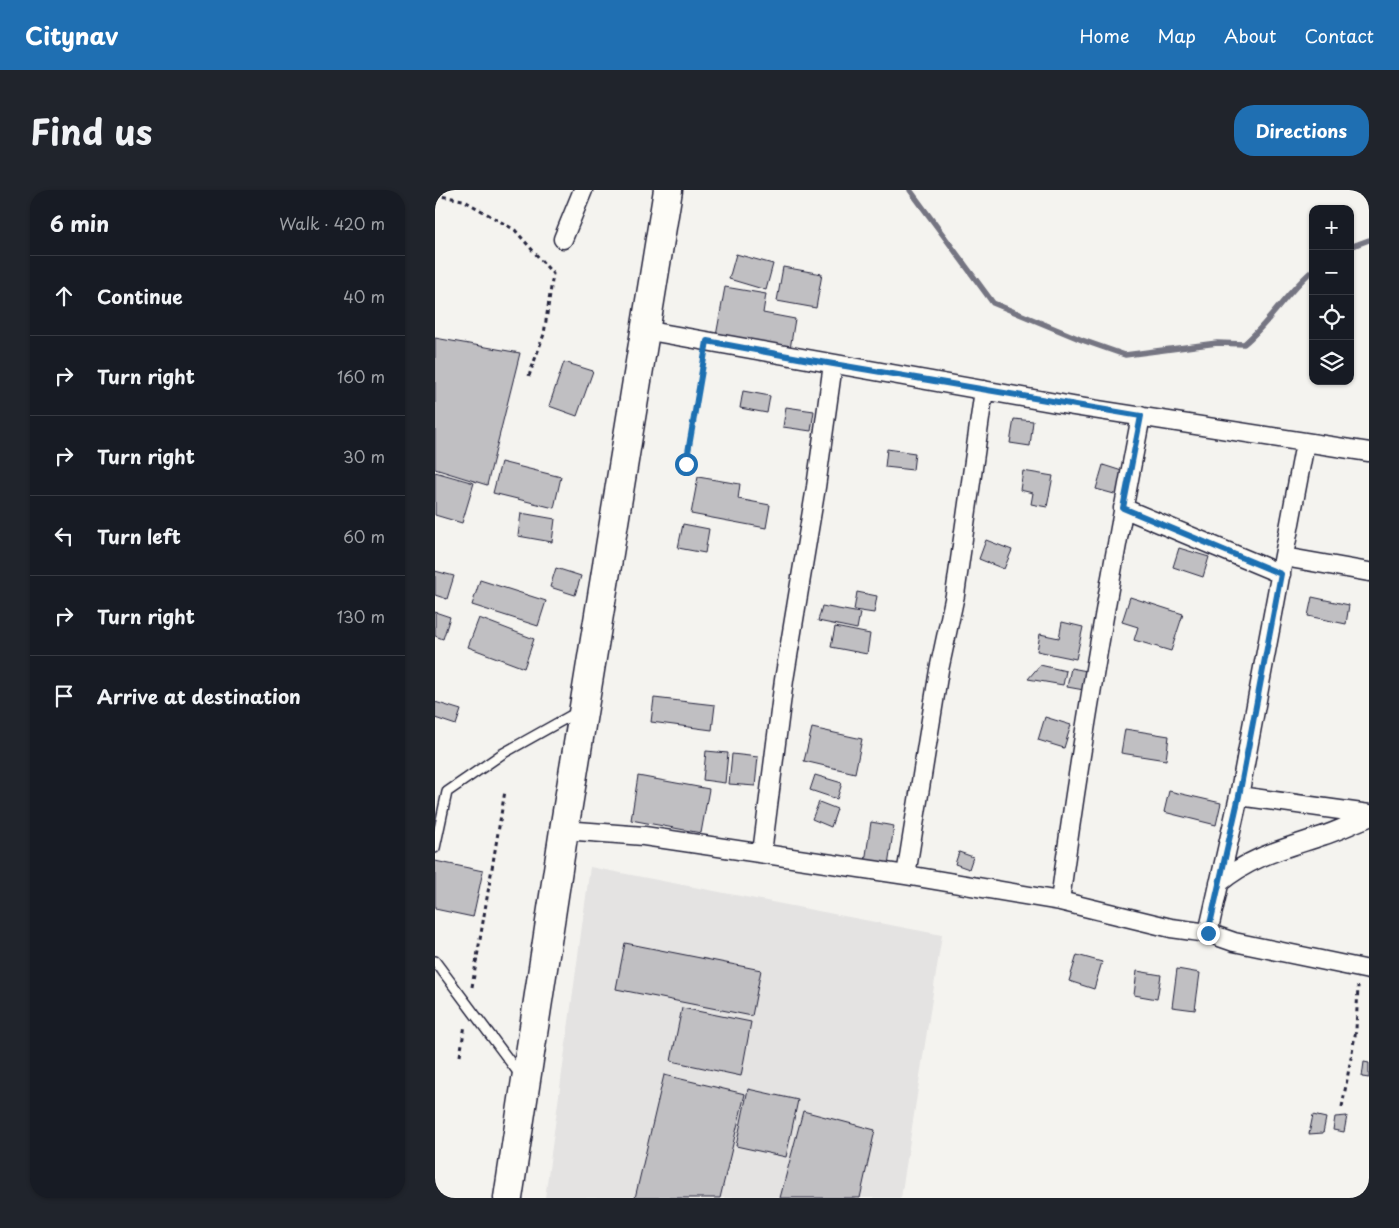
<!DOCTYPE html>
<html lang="en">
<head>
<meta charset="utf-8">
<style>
  :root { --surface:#171b24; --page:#20242c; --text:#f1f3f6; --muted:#9ea1a6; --line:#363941; --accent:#1f6fb2 }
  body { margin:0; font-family:"Playpen Sans",sans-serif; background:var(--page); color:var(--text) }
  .controls { position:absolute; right:15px; top:15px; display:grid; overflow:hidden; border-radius:10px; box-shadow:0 1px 4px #0004 }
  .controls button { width:45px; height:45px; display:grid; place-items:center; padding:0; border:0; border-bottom:1px solid var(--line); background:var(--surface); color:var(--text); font:25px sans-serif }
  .stop { position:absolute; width:15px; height:15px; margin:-11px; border:4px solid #1f6fb2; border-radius:50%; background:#fff }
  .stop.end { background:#1f6fb2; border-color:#fff; box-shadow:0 1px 5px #0008 }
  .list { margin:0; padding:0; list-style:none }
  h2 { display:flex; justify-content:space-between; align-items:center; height:65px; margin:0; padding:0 20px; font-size:21px }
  h2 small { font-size:16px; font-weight:400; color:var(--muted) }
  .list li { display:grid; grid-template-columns:32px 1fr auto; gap:15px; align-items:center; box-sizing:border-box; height:80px; padding:0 20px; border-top:1px solid var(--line) }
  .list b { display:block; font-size:19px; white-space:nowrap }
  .list em { font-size:16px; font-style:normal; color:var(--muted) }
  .icon { flex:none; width:28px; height:28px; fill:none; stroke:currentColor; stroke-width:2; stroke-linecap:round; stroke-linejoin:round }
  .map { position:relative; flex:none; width:934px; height:1008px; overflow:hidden; border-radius:20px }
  header { display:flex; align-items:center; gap:30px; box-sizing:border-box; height:70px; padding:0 25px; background:var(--accent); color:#fff }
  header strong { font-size:24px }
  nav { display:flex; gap:28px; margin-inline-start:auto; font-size:18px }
  .intro { display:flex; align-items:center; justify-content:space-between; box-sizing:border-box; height:120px; padding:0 30px }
  h1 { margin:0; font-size:35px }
  .button { padding:12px 22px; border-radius:20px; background:var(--accent); color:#fff; font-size:18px; font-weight:700 }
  main { display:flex; gap:30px; padding:0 30px }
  aside { flex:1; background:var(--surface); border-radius:20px; box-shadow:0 1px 4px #0004 }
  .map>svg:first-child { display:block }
  .built { fill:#e4e3e2 }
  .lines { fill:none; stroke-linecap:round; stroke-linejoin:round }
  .stream { stroke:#757582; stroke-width:5.5 }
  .building { fill:#c0bfc2; stroke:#22223b }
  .service-casing { stroke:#22223b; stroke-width:12 }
  .minor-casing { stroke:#22223b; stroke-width:21 }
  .trunk-casing { stroke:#22223b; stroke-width:31 }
  .path { stroke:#22223b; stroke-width:3; stroke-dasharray:4 4; stroke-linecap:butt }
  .service { stroke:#fdfcf7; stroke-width:9 }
  .minor { stroke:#fdfcf7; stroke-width:18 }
  .trunk { stroke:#fdfcf7; stroke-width:28 }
  .route { stroke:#1f6fb2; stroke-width:6 }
</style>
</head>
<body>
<header>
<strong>Citynav</strong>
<nav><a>Home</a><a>Map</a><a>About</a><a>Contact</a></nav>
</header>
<div class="intro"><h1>Find us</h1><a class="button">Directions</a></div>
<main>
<aside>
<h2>6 min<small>Walk · 420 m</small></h2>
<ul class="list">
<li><svg class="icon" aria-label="ahead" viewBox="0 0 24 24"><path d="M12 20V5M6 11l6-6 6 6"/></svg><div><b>Continue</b></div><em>40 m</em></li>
<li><svg class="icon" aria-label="right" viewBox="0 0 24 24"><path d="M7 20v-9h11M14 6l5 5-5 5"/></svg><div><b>Turn right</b></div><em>160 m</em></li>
<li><svg class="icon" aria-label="right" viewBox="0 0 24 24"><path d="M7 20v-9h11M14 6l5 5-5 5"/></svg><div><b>Turn right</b></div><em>30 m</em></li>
<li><svg class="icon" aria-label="left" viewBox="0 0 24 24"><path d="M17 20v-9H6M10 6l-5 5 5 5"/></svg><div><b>Turn left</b></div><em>60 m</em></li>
<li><svg class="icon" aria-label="right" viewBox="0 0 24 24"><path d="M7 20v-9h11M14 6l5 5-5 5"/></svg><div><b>Turn right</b></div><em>130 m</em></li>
<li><svg class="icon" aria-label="arrive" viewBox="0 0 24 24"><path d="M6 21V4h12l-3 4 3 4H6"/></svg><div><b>Arrive at destination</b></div></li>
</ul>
</aside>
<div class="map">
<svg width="934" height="1008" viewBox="0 0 934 1008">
  <rect width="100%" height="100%" fill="#f4f3ef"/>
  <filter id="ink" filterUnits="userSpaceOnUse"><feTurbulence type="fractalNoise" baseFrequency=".02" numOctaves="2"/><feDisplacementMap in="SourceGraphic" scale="10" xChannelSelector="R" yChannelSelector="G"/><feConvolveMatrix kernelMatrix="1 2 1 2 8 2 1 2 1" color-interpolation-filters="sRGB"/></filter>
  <g filter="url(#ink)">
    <path class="built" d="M 155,677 L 507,745 L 466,1008 L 110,1008 Z"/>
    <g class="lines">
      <path class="stream" d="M 475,0 L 558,113 L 647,150 L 690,165 L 782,153 L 809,154 C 835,132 852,102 878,80
        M 915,57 L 934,50"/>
    </g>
    <path class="building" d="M 301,64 L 338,74 L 331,100 L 294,89 Z
      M 348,77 L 387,84 L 381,118 L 342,111 Z
      M 290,97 L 331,104 L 328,123 L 360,129 L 355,159 L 281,146 Z
      M 0,148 L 85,163 L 52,295 L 0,279 Z
      M 129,172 L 158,181 L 142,226 L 114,216 Z
      M 308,201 L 335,206 L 332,223 L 305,218 Z
      M 351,217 L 379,221 L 376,241 L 348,237 Z
      M 579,229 L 598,231 L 595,256 L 575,253 Z
      M 452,259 L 480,263 L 478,280 L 450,277 Z
      M 66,272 L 126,287 L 119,318 L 58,303 Z
      M 668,275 L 690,282 L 683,305 L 661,299 Z
      M 588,281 L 618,286 L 612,317 L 596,314 L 598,303 L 585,300 Z
      M 0,282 L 39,293 L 27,333 L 0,325 Z
      M 263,287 L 305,294 L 303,309 L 335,315 L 331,338 L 256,324 Z
      M 86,323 L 120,329 L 117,352 L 83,346 Z
      M 248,334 L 274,339 L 270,363 L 243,358 Z
      M 551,350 L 577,360 L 569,379 L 544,369 Z
      M 744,358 L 774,367 L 768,387 L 738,377 Z
      M 121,378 L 146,386 L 140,405 L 115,397 Z
      M 0,381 L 19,386 L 12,409 L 0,405 Z
      M 45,390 L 111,411 L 103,436 L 37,415 Z
      M 422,402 L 442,406 L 439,423 L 419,420 Z
      M 695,407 L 748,424 L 736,461 L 699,450 L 703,437 L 687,432 Z
      M 877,407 L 914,415 L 911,434 L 873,426 Z
      M 387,416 L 425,423 L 422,439 L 383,431 Z
      M 0,422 L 15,427 L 8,449 L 0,446 Z
      M 44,428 L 99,449 L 89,478 L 33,457 Z
      M 627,432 L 648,437 L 641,469 L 602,461 L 605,444 L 624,448 Z
      M 400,437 L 435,444 L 432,464 L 396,457 Z
      M 605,475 L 631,481 L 628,495 L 593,489 Z
      M 636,478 L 652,481 L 649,500 L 632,497 Z
      M 219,508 L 280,515 L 277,540 L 216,532 Z
      M 0,512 L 26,520 L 21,535 L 0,528 Z
      M 610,527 L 636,535 L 629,558 L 603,550 Z
      M 377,538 L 427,549 L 420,583 L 369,571 Z
      M 690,539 L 734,546 L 731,570 L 686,563 Z
      M 271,561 L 293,563 L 290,593 L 268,590 Z
      M 297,564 L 323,567 L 320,596 L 294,594 Z
      M 380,585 L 407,593 L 402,609 L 375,600 Z
      M 203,586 L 274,599 L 266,643 L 196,630 Z
      M 734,601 L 786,613 L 781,635 L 729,622 Z
      M 384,612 L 402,619 L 396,637 L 377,629 Z
      M 436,632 L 459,636 L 453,676 L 430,672 Z
      M 524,662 L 538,667 L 534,679 L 520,674 Z
      M 0,671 L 48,681 L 38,727 L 0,719 Z
      M 190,753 L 326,780 L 317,826 L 181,799 Z
      M 642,765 L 667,772 L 659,799 L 634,791 Z
      M 742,779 L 765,783 L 760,820 L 737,817 Z
      M 702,781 L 726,785 L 722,809 L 699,805 Z
      M 247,818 L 316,832 L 306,886 L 236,871 Z
      M 929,872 L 934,873 L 934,888 L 927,887 Z
      M 229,885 L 310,904 L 285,1008 L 200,1008 Z
      M 313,899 L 363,910 L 351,967 L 301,956 Z
      M 368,921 L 440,940 L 425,1008 L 345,1008 Z
      M 878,925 L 891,928 L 888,943 L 874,944 Z
      M 912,926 L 909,942 L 898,940 L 900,927 Z"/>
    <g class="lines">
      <defs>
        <path id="service" d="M 0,658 L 12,602 L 67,564 L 144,521
          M 0,771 L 85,885"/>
        <path id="minor" d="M 128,49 L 148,0
          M 209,140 L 638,216 L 934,262
          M 688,318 L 846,384
          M 849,367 L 934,382
          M 804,606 L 934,624
          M 129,640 L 209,646 L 471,685 L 625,711 L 736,738 L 773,743 L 799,752 L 934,780
          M 327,663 L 349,490 L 381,297 L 398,174
          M 471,685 L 504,480 L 520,405 L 549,200
          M 784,693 C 817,666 848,659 887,646 C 903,641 918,633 934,627
          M 625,711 C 646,548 675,387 706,226
          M 773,743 L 804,606 L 870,253"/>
        <path id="trunk" d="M 73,1008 L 129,640 L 233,0"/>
      </defs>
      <use href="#service" class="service-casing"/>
      <use href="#minor" class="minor-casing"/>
      <use href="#trunk" class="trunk-casing"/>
      <path class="path" d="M 0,5 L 28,10 L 80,40 L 118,84 L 109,144 L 94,186
        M 251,274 L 269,167
        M 37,797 L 70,601
        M 25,866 L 30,835
        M 907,917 L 921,840 L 923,796"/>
      <use href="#service" class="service"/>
      <use href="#minor" class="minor"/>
      <use href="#trunk" class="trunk"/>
    </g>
  </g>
  <g class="lines" filter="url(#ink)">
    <path class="route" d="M 251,274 L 272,151 L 369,169 L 706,226 L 688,318 L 846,384 L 804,606 L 773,743"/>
  </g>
</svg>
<div class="controls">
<button>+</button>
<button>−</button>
<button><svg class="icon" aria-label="locate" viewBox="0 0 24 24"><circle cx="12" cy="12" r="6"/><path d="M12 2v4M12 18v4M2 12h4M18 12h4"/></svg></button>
<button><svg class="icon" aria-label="layers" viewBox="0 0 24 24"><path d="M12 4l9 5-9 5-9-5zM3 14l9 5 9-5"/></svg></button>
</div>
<div class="stop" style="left:251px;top:274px"></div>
<div class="stop end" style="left:773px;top:743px"></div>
</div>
</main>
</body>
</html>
